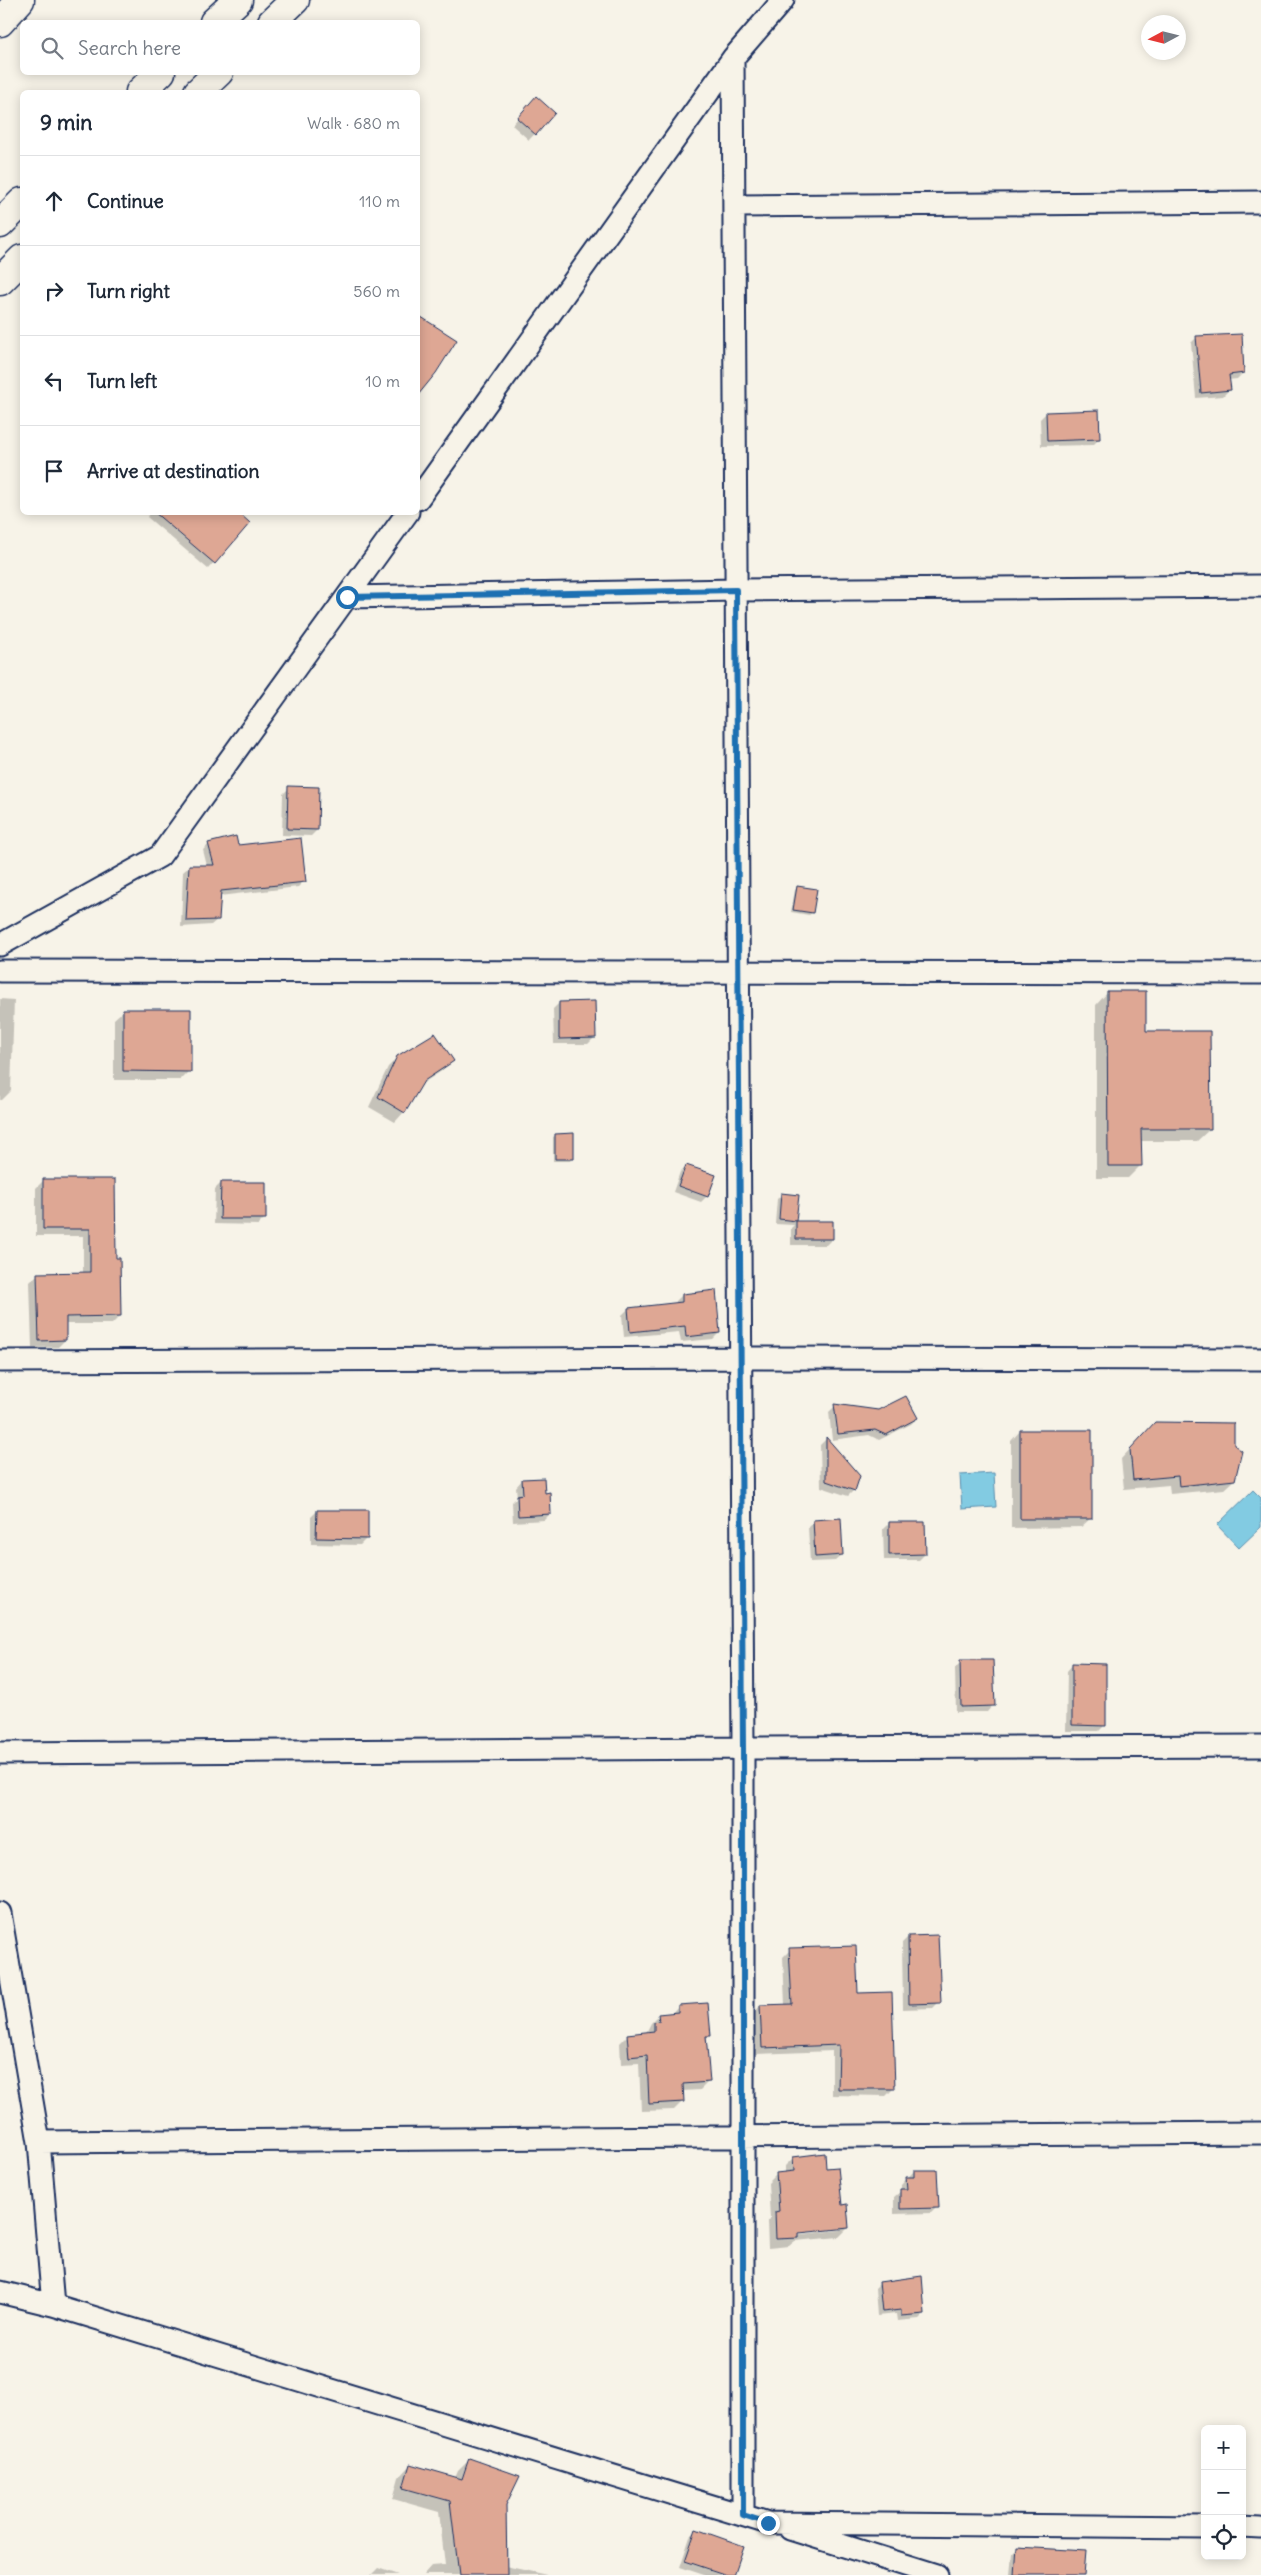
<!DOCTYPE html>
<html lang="en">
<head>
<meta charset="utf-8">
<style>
  :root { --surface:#fff; --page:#f6f6f7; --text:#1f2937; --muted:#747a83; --line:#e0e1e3 }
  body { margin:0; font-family:Delius,sans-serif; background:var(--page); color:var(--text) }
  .controls { position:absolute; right:15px; bottom:15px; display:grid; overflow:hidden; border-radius:8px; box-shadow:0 2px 12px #0003 }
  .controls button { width:45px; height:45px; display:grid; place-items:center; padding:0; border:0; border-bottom:1px solid var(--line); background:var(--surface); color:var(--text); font:25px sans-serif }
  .compass { position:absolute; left:1141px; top:15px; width:45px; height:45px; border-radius:50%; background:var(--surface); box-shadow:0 2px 12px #0003; rotate:263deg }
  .stop { position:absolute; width:15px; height:15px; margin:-11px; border:4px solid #1f6fb2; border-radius:50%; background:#fff }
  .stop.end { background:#1f6fb2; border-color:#fff; box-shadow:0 1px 5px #0008 }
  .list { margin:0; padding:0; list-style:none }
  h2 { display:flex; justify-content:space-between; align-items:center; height:65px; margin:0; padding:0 20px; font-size:21px }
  h2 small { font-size:16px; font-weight:400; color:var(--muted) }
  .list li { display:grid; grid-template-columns:32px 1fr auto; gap:15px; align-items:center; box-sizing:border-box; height:90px; padding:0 20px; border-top:1px solid var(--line) }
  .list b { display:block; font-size:19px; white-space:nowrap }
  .list em { font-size:16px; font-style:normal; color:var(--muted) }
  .icon { flex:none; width:28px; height:28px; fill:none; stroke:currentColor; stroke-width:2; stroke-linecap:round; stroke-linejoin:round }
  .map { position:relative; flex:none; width:1261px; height:2575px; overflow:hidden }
  .search { position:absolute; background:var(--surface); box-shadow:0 2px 12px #0003; left:20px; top:20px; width:400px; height:55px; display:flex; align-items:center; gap:12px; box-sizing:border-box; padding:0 18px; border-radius:8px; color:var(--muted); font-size:19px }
  .panel { position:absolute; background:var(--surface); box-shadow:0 2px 12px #0003; left:20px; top:90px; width:400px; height:425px; border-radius:8px }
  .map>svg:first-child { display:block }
  .water { fill:#82cbe2; stroke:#598dad }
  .shadow { fill:#0003; fill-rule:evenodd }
  .building { fill:#dea794; stroke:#1b2f5e }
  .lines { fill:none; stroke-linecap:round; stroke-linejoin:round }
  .street-casing { stroke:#1b2f5e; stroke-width:25 }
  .secondary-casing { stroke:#1b2f5e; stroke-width:31 }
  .highway-casing { stroke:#1b2f5e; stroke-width:31 }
  .street { stroke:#f7f3e8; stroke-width:21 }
  .secondary { stroke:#f7f3e8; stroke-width:28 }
  .highway { stroke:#f7f3e8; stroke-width:28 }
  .route { stroke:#1f6fb2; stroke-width:6 }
</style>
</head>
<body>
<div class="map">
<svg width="1261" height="2575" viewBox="0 0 1261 2575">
  <rect width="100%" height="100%" fill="#f7f3e8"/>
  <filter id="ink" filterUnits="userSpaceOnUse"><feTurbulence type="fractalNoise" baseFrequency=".02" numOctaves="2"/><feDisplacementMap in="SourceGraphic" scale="10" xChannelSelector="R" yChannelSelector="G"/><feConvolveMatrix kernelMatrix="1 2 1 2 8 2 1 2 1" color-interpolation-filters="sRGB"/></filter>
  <g filter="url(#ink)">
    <path class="water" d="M 994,1473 L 996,1507 L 962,1509 L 960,1475 Z
      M 1253,1490 L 1261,1498 L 1261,1527 L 1239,1548 L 1217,1525 Z"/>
    <path class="shadow" d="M 530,104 L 554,113 L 529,140 L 512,125 Z
      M 418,316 L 456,340 L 418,393 Z
      M 1197,337 L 1243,373 L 1237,379 L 1228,380 L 1229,390 L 1223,396 L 1196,398 L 1191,343 Z
      M 1046,413 L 1099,439 L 1093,445 L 1041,446 L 1040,419 Z
      M 150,512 L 236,512 L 248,523 L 208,569 L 147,517 Z
      M 289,788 L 317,830 L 311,836 L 282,835 L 283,794 Z
      M 209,844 L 237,846 L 304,881 L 298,887 L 219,896 L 218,919 L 211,925 L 181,927 L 183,872 L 190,866 L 207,866 L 203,850 Z
      M 798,887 L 812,913 L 809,915 L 791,912 L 795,890 Z
      M 1108,992 L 1145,1033 L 1210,1129 L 1197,1141 L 1140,1141 L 1140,1166 L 1128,1178 L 1096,1178 L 1096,1005 Z
      M 0,999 L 14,1000 L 11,1091 L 2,1100 L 0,1100 Z
      M 559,1003 L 594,1038 L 588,1044 L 554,1044 L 553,1009 Z
      M 124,1010 L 189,1071 L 180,1080 L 114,1080 L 114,1019 Z
      M 398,1057 L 452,1061 L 420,1085 L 404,1112 L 395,1122 L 369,1107 L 388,1067 ZM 443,1067 L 443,1070 L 420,1085 L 418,1083 Z
      M 556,1135 L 572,1158 L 570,1161 L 553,1161 L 553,1137 Z
      M 686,1166 L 707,1196 L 701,1202 L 673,1192 L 680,1172 Z
      M 44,1180 L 114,1180 L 114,1259 L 120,1316 L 112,1324 L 65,1324 L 65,1340 L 58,1347 L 32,1348 L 30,1282 L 38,1274 L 83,1273 L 83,1236 L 36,1236 L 36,1188 Z
      M 221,1183 L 264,1219 L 258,1225 L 214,1224 L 215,1189 Z
      M 782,1195 L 798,1196 L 795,1222 L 832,1222 L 832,1239 L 826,1245 L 791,1245 L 791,1228 L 794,1225 L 775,1224 L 777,1199 Z
      M 682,1295 L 719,1333 L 713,1339 L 681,1342 L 679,1332 L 624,1337 L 622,1315 L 628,1309 L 676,1304 L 676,1301 Z
      M 835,1406 L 917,1418 L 911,1424 L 879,1440 L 869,1435 L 832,1440 L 829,1412 Z
      M 1020,1431 L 1091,1518 L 1081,1527 L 1011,1528 L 1011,1441 Z
      M 1145,1433 L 1234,1480 L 1224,1489 L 1170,1494 L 1169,1485 L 1124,1489 L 1121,1459 Z
      M 826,1439 L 858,1476 L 854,1490 L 848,1496 L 821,1487 L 820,1445 Z
      M 522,1480 L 544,1494 L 550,1514 L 544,1520 L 513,1522 L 512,1502 L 517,1497 L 516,1487 Z
      M 317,1511 L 366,1539 L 360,1545 L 311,1544 L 311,1517 Z
      M 814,1521 L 842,1555 L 835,1561 L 810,1562 L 808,1527 Z
      M 889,1523 L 925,1554 L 919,1560 L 884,1560 L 883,1529 Z
      M 961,1662 L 993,1705 L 987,1712 L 956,1712 L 955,1668 Z
      M 1073,1664 L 1105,1725 L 1099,1731 L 1066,1731 L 1067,1671 Z
      M 908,1937 L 939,2002 L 933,2008 L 903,2009 L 902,1943 Z
      M 790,1950 L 857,1995 L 893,2089 L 886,2096 L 832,2095 L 832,2051 L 755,2054 L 754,2013 L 760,2006 L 785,2005 L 783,1957 Z
      M 678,2006 L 710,2035 L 705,2040 L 708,2082 L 700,2090 L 682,2091 L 682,2102 L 674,2110 L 641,2111 L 639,2063 L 621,2064 L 620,2043 L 628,2035 L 646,2033 L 651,2023 L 659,2015 L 671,2014 Z
      M 793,2158 L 825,2169 L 848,2228 L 839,2237 L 795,2241 L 789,2246 L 768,2248 L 767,2221 L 770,2218 L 768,2183 L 777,2174 L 785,2173 L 785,2166 ZM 840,2228 L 840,2230 L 793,2235 L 793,2233 Z
      M 914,2171 L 937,2207 L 931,2213 L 894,2214 L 894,2197 L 901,2191 L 901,2185 Z
      M 880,2283 L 924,2314 L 919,2319 L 897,2321 L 896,2314 L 877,2316 L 875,2288 Z
      M 469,2460 L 505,2505 L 505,2566 L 547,2575 L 423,2575 L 431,2566 L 445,2565 L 439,2512 L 393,2499 L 399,2477 L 410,2465 L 455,2478 L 458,2471 Z
      M 696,2531 L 733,2575 L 704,2575 L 680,2567 L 690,2537 Z
      M 1018,2548 L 1083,2575 L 1010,2575 L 1012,2554 Z
      M 378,2568 L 398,2575 L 371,2575 Z"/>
    <path class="building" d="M 536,96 L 555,113 L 536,135 L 517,118 Z
      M 418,315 L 457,340 L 436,373 L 418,395 Z
      M 1242,334 L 1244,373 L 1229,375 L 1231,390 L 1201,393 L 1196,336 Z
      M 1099,410 L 1100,439 L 1047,441 L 1046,412 Z
      M 154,512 L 238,512 L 250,523 L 215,564 Z
      M 288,786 L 319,787 L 318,830 L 287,829 Z
      M 236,836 L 238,845 L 301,838 L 306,882 L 221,891 L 219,920 L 186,921 L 189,865 L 214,865 L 208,843 Z
      M 797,886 L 817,889 L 813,913 L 793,910 Z
      M 1107,991 L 1146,991 L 1146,1031 L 1210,1031 L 1211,1129 L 1141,1129 L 1142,1166 L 1108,1166 Z
      M 595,1001 L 596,1038 L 559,1039 L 559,1002 Z
      M 123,1009 L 191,1009 L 191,1072 L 123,1071 Z
      M 435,1033 L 454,1061 L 424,1081 L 405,1113 L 378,1097 L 397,1056 Z
      M 574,1133 L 574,1159 L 555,1159 L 555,1134 Z
      M 686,1165 L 716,1175 L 708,1197 L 678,1186 Z
      M 43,1179 L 115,1179 L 116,1258 L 120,1258 L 121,1316 L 66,1317 L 66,1340 L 39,1341 L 37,1273 L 90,1272 L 90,1229 L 43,1229 Z
      M 221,1182 L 266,1182 L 266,1219 L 220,1219 Z
      M 781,1193 L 799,1195 L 796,1221 L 779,1219 Z
      M 796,1221 L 833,1221 L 833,1239 L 796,1239 Z
      M 716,1290 L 720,1333 L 686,1337 L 685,1326 L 630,1332 L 628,1308 L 682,1302 L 682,1294 Z
      M 906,1396 L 918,1418 L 886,1435 L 875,1430 L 838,1434 L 834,1404 L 878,1410 Z
      M 1155,1422 L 1234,1423 L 1234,1445 L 1242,1451 L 1235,1480 L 1179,1486 L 1178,1476 L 1133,1480 L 1130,1449 Z
      M 1020,1430 L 1092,1430 L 1092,1519 L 1020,1519 Z
      M 826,1437 L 860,1476 L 855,1491 L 826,1481 Z
      M 544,1478 L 545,1493 L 550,1492 L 551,1514 L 518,1516 L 517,1495 L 523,1494 L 522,1479 Z
      M 317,1510 L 368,1510 L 368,1539 L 316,1538 Z
      M 841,1518 L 843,1555 L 815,1557 L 813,1520 Z
      M 889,1522 L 925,1522 L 926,1554 L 889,1555 Z
      M 960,1660 L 993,1660 L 995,1706 L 961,1707 Z
      M 1072,1663 L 1106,1664 L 1106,1726 L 1072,1725 Z
      M 938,1935 L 941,2003 L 909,2004 L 908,1936 Z
      M 856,1946 L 858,1993 L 892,1992 L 895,2089 L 838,2089 L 839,2045 L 762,2048 L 760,2005 L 792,2004 L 789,1948 Z
      M 708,2003 L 711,2036 L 706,2036 L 710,2082 L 683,2084 L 684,2102 L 649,2104 L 647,2055 L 629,2057 L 627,2034 L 654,2031 L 654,2022 L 659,2021 L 658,2014 L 678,2012 L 678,2005 Z
      M 825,2153 L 826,2168 L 838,2167 L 842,2205 L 847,2204 L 849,2228 L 799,2233 L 799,2238 L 776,2239 L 775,2212 L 779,2211 L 776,2173 L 794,2171 L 793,2157 Z
      M 914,2170 L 937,2170 L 939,2208 L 900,2209 L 900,2189 L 907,2189 L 906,2177 L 914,2177 Z
      M 922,2276 L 925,2314 L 901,2316 L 901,2310 L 882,2312 L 879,2282 Z
      M 469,2458 L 520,2476 L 506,2505 L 507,2575 L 459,2575 L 450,2501 L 403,2488 L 410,2464 L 462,2479 Z
      M 696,2529 L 744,2546 L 734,2575 L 727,2575 L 685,2561 Z
      M 1017,2547 L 1086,2551 L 1084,2575 L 1015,2575 Z"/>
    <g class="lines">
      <defs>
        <path id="street" d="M 733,58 L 743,1748 L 1261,1746
          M 734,206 L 1261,202
          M 418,499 L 733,58 L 783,0
          M 347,597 L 736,590 L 1261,586
          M 0,945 L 160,856 L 408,512
          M 0,971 L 1261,973
          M 0,1361 L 741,1358 L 1261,1359
          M 0,1753 L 743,1748 L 743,2515
          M 0,1913 L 39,2142
          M 0,2292 L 53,2305 L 768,2523 L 1205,2527
          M 53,2305 L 39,2142 L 1261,2133
          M 1242,2527 L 1261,2528
          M 790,2529 L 937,2575"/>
        <path id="secondary" d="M 0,22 L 20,0"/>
        <path id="highway" d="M 214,22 L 238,0
          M 272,22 L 295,0
          M 140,92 L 161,72
          M 198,92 L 219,72
          M 0,224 L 22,202
          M 0,281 L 22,259"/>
      </defs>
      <use href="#street" class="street-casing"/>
      <use href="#secondary" class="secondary-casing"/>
      <use href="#highway" class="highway-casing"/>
      <use href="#street" class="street"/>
      <use href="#secondary" class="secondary"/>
      <use href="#highway" class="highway"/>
    </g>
  </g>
  <g class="lines" filter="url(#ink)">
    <path class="route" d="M 347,597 L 736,590 L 743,1748 L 743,2515 L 768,2523"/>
  </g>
</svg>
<div class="controls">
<button>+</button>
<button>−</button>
<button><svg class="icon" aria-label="locate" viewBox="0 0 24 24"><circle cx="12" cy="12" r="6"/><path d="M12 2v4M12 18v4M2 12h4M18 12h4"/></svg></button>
</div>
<svg class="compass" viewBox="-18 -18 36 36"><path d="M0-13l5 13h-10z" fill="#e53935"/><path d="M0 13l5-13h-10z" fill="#747a83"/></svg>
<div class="stop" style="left:347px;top:597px"></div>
<div class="stop end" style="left:768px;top:2523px"></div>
<div class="search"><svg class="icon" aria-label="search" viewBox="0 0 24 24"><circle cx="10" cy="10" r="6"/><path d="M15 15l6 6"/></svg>Search here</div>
<section class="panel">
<h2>9 min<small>Walk · 680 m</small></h2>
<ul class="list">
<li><svg class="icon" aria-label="ahead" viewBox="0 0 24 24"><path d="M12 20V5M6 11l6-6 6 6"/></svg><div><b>Continue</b></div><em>110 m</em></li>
<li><svg class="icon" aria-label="right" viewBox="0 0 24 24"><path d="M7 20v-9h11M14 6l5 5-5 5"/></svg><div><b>Turn right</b></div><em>560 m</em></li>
<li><svg class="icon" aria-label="left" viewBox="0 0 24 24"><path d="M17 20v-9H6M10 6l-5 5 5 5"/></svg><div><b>Turn left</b></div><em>10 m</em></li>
<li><svg class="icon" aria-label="arrive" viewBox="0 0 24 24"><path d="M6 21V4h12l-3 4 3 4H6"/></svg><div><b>Arrive at destination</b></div></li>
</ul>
</section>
</div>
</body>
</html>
